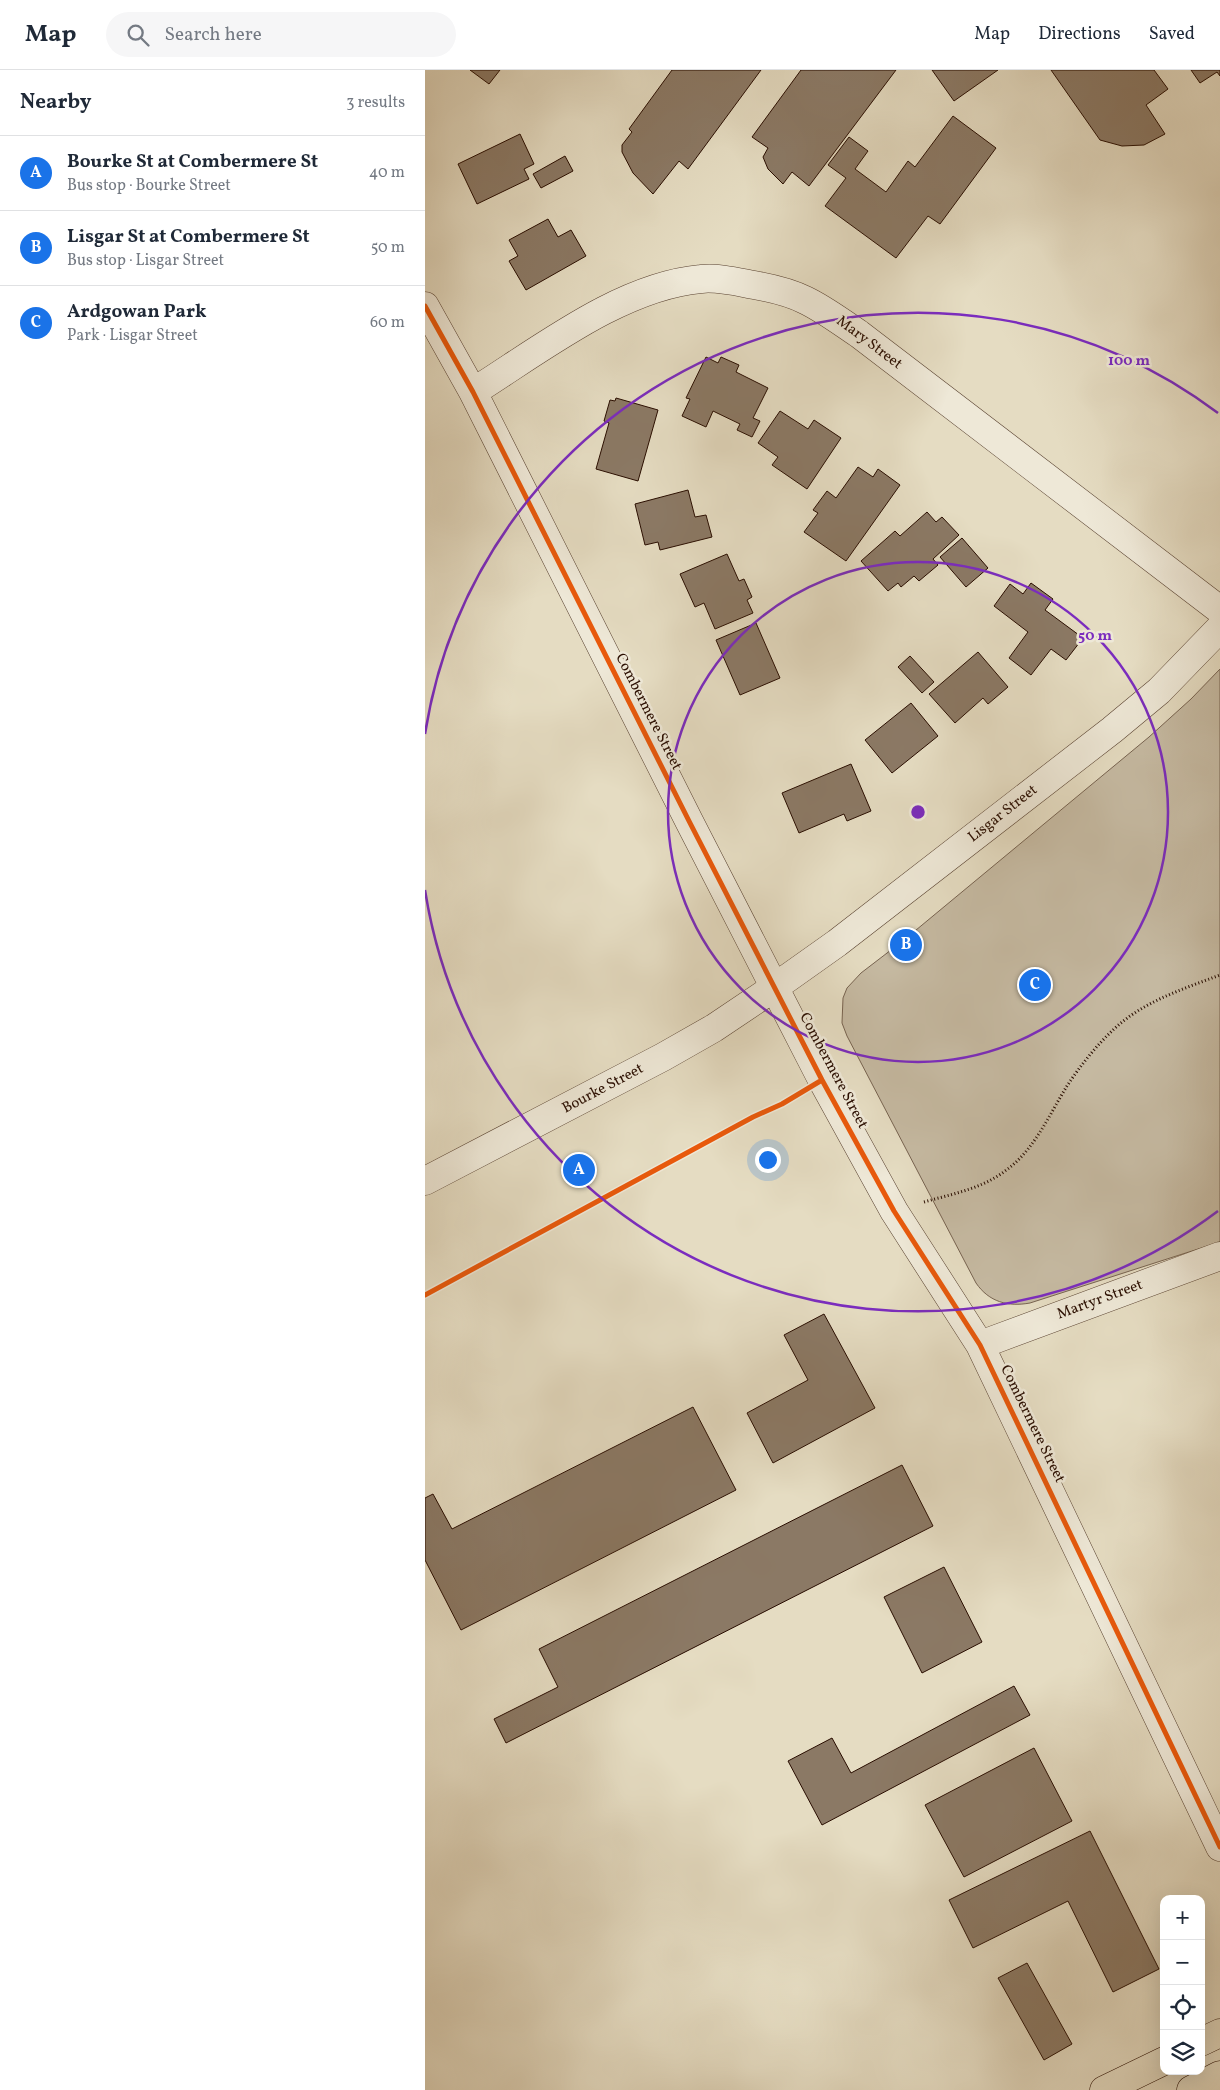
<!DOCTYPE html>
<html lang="en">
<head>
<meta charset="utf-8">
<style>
  :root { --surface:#fff; --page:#f6f6f7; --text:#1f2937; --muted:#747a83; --line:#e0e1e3; --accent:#1a73e8 }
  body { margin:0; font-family:Vollkorn,serif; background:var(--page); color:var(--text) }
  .controls { position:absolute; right:15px; bottom:15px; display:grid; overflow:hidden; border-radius:10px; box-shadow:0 5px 20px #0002 }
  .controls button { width:45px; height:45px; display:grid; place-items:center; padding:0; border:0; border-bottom:1px solid var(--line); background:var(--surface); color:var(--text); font:25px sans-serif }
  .you { position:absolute; left:342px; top:1089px; width:18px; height:18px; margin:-12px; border:4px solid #fff; border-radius:50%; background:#1a73e8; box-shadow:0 0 0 8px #1a73e833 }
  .badge { display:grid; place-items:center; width:32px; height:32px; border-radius:50%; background:var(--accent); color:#fff; font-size:16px; font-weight:700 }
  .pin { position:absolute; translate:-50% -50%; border:2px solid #fff; box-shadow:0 1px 5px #0006 }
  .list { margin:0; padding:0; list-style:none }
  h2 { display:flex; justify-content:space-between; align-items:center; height:65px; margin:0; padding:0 20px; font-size:21px }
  h2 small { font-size:16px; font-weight:400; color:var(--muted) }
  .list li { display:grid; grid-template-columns:32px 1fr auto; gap:15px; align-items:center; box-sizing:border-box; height:75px; padding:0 20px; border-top:1px solid var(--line) }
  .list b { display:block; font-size:19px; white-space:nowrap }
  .list p { margin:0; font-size:16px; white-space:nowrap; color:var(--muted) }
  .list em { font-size:16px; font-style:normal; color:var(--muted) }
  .icon { flex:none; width:28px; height:28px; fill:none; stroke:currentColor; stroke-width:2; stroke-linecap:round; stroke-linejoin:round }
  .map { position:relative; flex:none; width:795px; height:2020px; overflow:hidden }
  header { display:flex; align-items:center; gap:30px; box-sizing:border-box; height:70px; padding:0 25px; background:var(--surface); border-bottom:1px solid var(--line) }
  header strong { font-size:24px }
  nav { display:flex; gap:28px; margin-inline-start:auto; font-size:18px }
  .search { width:350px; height:45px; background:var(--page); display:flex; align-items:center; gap:12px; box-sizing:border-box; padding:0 18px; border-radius:28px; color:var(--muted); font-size:19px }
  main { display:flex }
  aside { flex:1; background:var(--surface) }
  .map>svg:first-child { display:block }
  .green { fill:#c5b9a1; stroke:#776350 }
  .building { fill:#8b7965; stroke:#290d00 }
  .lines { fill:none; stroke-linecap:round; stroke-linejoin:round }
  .minor-casing { stroke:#584130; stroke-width:29 }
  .major-casing { stroke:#290d00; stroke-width:29 }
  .path { stroke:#290d00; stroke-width:3; stroke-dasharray:1 2.5; stroke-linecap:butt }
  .minor { stroke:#eee8d7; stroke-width:28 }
  .major { stroke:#e5dcc2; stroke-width:28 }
  .cycleway-casing { stroke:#eee8d7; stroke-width:8 }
  .cycleway { stroke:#e8590c; stroke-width:5 }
  .ring { fill:none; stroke:#7b2cbf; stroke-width:2.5 }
  .labels { text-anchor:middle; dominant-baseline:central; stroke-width:5; stroke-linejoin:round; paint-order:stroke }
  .street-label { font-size:15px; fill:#290d00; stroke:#eee8d7 }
  .centre { fill:#7b2cbf; stroke:#eee8d7; stroke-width:2.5 }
  .ring-label { font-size:15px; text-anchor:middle; font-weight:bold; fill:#7b2cbf; stroke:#eee8d7; stroke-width:5; stroke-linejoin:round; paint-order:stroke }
</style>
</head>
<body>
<header>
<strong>Map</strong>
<div class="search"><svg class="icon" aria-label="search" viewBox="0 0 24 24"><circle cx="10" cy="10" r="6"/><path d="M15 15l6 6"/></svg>Search here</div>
<nav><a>Map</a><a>Directions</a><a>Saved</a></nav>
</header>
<main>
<aside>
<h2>Nearby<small>3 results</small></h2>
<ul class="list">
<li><span class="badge">A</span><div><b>Bourke St at Combermere St</b><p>Bus stop · Bourke Street</p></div><em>40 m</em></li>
<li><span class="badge">B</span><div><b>Lisgar St at Combermere St</b><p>Bus stop · Lisgar Street</p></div><em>50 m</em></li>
<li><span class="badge">C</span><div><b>Ardgowan Park</b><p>Park · Lisgar Street</p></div><em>60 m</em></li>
</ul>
</aside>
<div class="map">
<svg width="795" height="2020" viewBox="0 0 795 2020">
  <rect width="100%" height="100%" fill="#e5dcc2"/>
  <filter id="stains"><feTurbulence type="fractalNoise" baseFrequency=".004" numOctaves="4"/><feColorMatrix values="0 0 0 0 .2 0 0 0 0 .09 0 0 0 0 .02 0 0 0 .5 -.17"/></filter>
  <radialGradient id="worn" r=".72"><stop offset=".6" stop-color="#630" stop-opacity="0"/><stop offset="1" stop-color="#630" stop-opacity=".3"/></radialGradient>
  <path class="green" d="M 795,599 L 795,1172 L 605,1233 C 583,1237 564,1232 551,1213 L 422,966 L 417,953 L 418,928 L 422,918 L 436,903 L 479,870 L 724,667 L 766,629 Z"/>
  <path class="building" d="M 45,0 L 75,0 L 64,14 Z
    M 247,0 L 336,0 L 263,99 L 254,91 L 228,124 L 208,103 L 197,82 L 197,75 L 207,62 L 204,59 Z
    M 376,0 L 471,0 L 384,116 L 367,102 L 358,114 L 343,99 L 338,87 L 343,78 L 327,67 Z
    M 507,0 L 573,0 L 529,31 Z
    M 626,0 L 729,0 L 743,19 L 721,35 L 740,64 L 719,75 L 697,76 L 675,70 Z
    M 766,0 L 795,0 L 795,6 L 792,2 L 775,13 Z
    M 528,46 L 571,78 L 515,154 L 503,146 L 471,188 L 400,136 L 421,108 L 403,95 L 424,67 L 443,81 L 430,99 L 461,122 L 483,91 L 490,97 Z
    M 95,64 L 109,94 L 99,99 L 104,109 L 52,134 L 33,94 Z
    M 140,86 L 148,101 L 116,118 L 108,104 Z
    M 123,149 L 133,167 L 146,160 L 161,186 L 101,220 L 84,191 L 93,186 L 84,170 Z
    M 281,287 L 293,293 L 296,287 L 314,295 L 311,302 L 343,318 L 328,348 L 335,351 L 327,367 L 312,360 L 315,354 L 288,341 L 281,357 L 257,346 L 265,329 L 261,328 Z
    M 191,328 L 233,340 L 213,411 L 171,399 L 184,353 L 179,351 L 185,330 L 190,331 Z
    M 355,341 L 383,359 L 389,350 L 416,368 L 382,419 L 347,395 L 353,387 L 333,373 Z
    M 433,397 L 448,407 L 453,399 L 475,415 L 421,491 L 379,462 L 393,443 L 388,440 L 402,421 L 411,428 Z
    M 263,420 L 270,447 L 281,445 L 287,467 L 235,480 L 233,472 L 220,475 L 210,434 Z
    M 502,442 L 511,452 L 517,447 L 534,465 L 508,489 L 513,495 L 494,511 L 489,506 L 476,517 L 473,513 L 463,521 L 436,491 L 470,461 L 475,466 Z
    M 537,468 L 563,498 L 541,517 L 515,487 Z
    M 302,484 L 314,511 L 319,509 L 327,527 L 322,530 L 328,543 L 290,559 L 279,533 L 270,537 L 255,504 Z
    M 606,513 L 628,529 L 620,540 L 658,568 L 641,590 L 626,579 L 606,605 L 584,588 L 603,562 L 569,536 L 585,514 L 598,524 Z
    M 331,553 L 355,608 L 315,625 L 291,570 Z
    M 553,582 L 583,617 L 563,634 L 558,628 L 530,653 L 504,624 Z
    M 485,586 L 509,612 L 497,623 L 473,597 Z
    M 486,633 L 513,666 L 467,703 L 440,670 Z
    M 426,694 L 446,741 L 422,751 L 419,744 L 374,763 L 357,723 Z
    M 399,1244 L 450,1338 L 348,1393 L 322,1343 L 383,1310 L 359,1265 Z
    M 268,1337 L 311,1420 L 36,1560 L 0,1490 L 0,1428 L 8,1424 L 27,1459 Z
    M 477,1395 L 508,1456 L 81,1673 L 69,1649 L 133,1617 L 114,1579 Z
    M 519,1497 L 557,1572 L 497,1603 L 459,1527 Z
    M 589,1616 L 605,1645 L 397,1755 L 363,1691 L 407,1668 L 426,1703 Z
    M 609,1678 L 647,1751 L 539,1807 L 500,1735 Z
    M 665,1761 L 734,1899 L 688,1922 L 643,1831 L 548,1878 L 524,1830 Z
    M 602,1893 L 647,1974 L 619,1990 L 573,1908 Z"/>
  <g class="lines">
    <defs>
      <path id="minor" d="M 0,236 L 48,322 L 264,751 L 397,1010 L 469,1141 L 555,1275 L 795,1777
        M 48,322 C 115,280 196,216 276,209 C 293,207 313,212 329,215 C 346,218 364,222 380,230 C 399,239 416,252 434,264 L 795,540
        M 0,1111 L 238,987 L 289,958 L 350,917 L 412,873 L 687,660 L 734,621 L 795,558
        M 555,1275 L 795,1186"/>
      <path id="major" d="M 776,1972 L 795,1963
        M 679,2020 L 739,1991
        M 766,2020 L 795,2005"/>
    </defs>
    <use href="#minor" class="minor-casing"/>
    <use href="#major" class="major-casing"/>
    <path class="path" d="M 499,1132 C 527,1124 556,1119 580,1101 C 609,1081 624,1045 642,1016 C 655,996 671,976 688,960 C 717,932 758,919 795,905"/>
    <use href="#minor" class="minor"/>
    <use href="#major" class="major"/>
    <defs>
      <path id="cycleway" d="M 0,236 L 48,322 L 264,751 L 397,1010 L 469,1141 L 555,1275 L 795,1777
        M 0,1225 L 328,1047 L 357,1034 L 397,1010"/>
    </defs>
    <use href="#cycleway" class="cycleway-casing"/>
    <use href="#cycleway" class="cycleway"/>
  </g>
  <g class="ring">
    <circle cx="493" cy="742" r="250"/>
    <path d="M793 1141A499 499 0 0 1 0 820M0 664A499 499 0 0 1 793 343"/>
  </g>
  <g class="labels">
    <g class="street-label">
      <text transform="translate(444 273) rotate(37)">Mary Street</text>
      <text transform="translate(223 642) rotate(63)">Combermere Street</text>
      <text transform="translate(578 744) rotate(-38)">Lisgar Street</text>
      <text transform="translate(408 1001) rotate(62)">Combermere Street</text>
      <text transform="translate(178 1019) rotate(-28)">Bourke Street</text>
      <text transform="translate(675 1230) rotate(-20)">Martyr Street</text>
      <text transform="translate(607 1354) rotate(64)">Combermere Street</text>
    </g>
  </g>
  <circle cx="493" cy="742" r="8" class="centre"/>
  <g class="ring-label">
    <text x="704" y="295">100 m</text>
    <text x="670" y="570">50 m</text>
  </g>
  <rect width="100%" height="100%" filter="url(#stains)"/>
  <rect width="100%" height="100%" fill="url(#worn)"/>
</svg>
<div class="controls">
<button>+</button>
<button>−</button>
<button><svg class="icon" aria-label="locate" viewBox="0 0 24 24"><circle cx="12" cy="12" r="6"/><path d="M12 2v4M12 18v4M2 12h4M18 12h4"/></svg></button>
<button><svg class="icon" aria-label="layers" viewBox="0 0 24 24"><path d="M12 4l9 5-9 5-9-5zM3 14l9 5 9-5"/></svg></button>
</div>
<div class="you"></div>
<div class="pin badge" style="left:154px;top:1100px">A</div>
<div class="pin badge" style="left:481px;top:875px">B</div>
<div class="pin badge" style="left:610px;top:915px">C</div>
</div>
</main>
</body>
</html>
